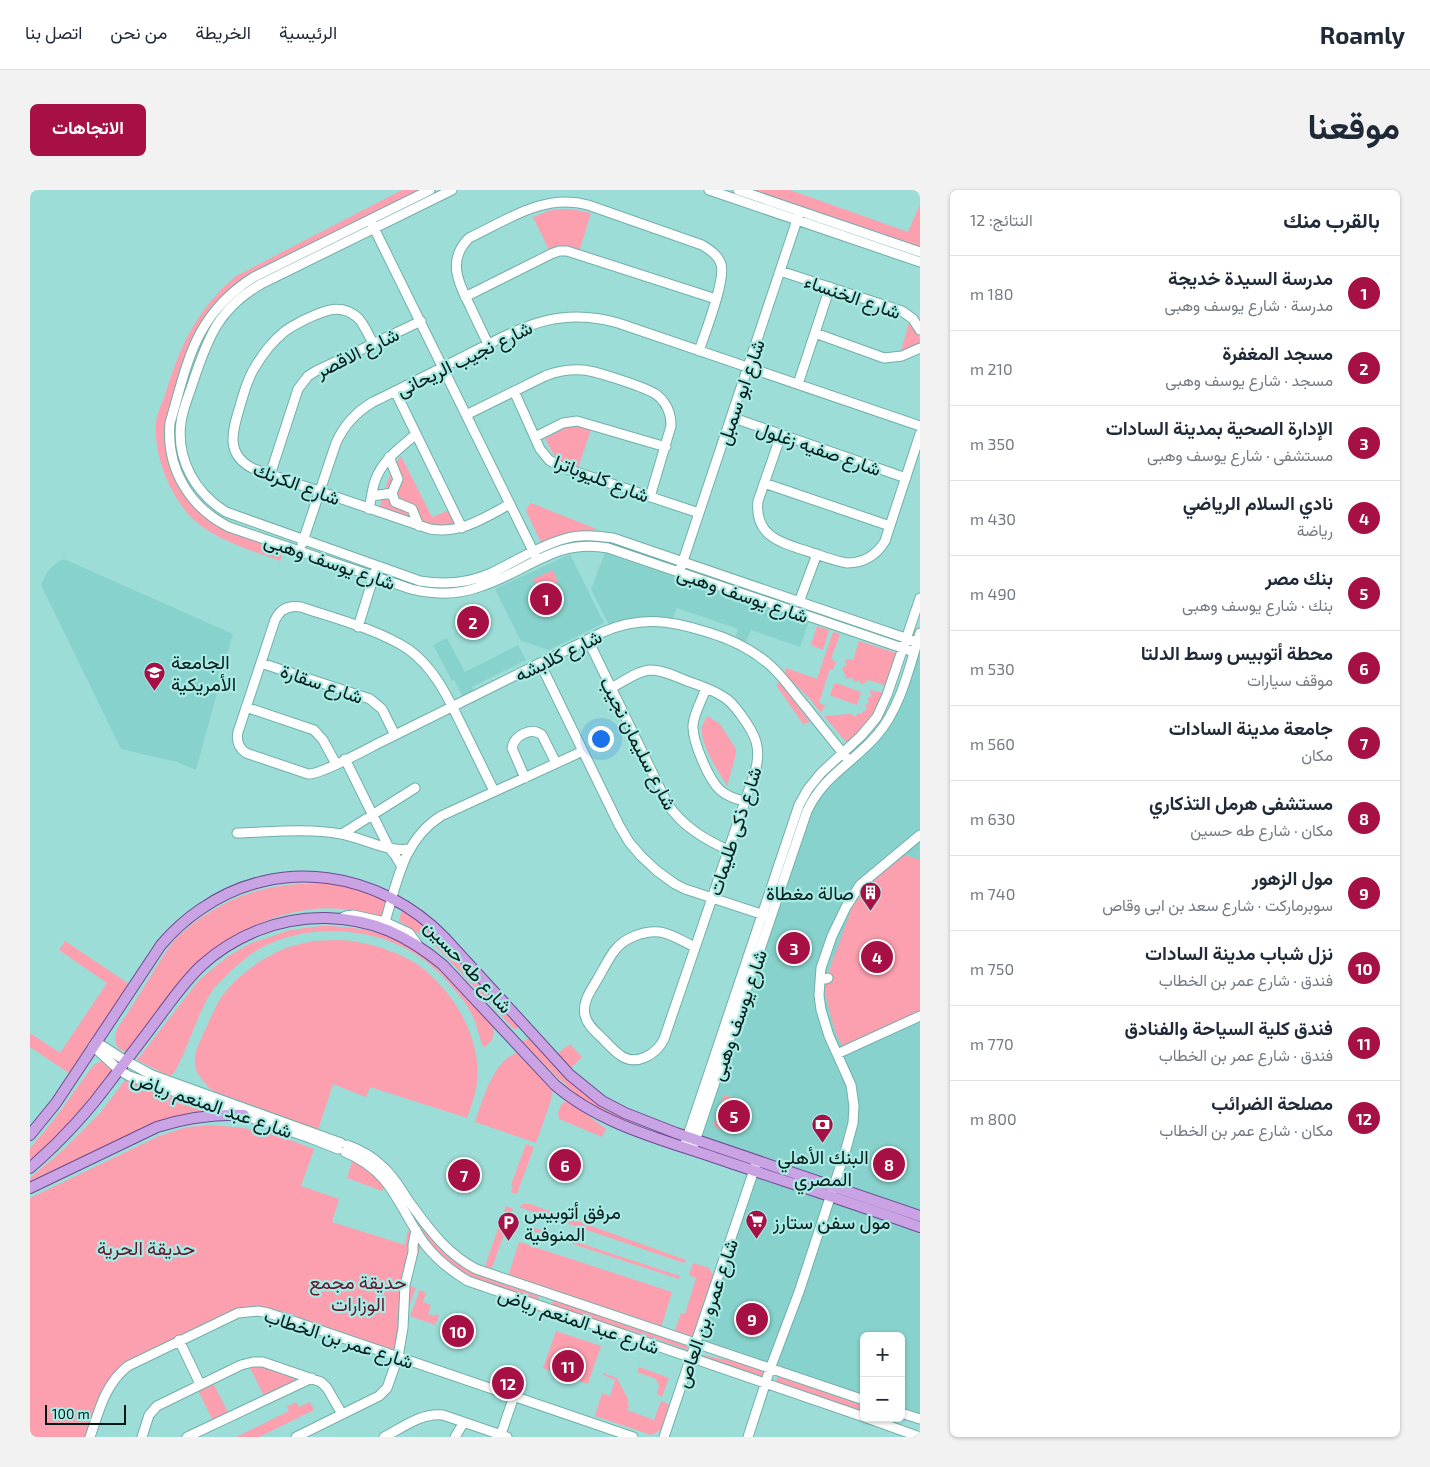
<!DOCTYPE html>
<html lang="ar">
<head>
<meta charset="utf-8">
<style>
  :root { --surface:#fff; --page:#f2f2f3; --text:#1f2937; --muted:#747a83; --line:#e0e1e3; --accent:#a71044 }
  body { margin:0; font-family:"Exo 2",Vazirmatn,sans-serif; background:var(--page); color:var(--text); direction:rtl }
  .controls { position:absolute; right:15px; bottom:15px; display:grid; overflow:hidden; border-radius:8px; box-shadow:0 1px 4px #0004 }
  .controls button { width:45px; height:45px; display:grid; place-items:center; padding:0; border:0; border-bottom:1px solid var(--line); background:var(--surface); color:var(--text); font:25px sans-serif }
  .scale { position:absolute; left:15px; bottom:12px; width:81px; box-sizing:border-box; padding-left:5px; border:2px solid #011a18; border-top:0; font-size:14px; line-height:18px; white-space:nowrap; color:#011a18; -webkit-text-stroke:4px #aaeae5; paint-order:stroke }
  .you { position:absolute; left:570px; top:548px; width:18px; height:18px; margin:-12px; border:4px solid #fff; border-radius:50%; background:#1a73e8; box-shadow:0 0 0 8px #1a73e833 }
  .badge { display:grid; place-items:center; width:32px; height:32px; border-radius:50%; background:var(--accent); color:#fff; font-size:16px; font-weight:700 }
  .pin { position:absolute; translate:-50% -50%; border:2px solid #fff; box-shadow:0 1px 5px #0006 }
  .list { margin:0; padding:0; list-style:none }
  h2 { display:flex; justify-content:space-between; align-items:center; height:65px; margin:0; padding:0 20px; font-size:21px }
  h2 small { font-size:16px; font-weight:400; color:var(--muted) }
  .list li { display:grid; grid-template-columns:32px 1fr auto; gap:15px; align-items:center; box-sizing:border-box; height:75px; padding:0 20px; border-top:1px solid var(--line) }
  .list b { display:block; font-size:19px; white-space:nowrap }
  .list p { margin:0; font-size:16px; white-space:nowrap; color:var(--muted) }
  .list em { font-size:16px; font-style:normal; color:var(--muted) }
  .map { position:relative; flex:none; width:890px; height:1247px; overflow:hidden; direction:ltr; border-radius:8px }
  header { display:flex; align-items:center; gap:30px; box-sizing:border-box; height:70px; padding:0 25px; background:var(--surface); border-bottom:1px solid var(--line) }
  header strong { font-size:24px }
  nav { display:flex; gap:28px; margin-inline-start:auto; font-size:18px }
  .intro { display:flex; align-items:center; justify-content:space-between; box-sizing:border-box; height:120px; padding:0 30px }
  h1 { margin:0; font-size:35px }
  .button { padding:12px 22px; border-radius:8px; background:var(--accent); color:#fff; font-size:18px; font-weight:700 }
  main { display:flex; gap:30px; padding:0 30px }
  aside { flex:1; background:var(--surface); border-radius:8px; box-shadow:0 1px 4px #0004 }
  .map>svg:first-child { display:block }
  .built { fill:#87d2cc }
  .green { fill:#fc9fae }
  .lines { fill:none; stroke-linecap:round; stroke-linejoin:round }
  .minor-casing { stroke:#71afab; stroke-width:11 }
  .major-casing { stroke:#6c4b91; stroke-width:12 }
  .minor { stroke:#fff; stroke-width:9 }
  .major { stroke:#caa3e4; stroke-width:10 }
  .labels { text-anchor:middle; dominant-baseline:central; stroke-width:4.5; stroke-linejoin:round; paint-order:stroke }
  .street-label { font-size:19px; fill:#011a18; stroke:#aaeae5 }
  .poi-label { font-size:19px; fill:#011a18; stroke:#aaeae5; text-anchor:start }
  .park-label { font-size:19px; fill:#63172b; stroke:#aaeae5 }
</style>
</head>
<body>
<header>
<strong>Roamly</strong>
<nav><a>الرئيسية</a><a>الخريطة</a><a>من نحن</a><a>اتصل بنا</a></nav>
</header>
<div class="intro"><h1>موقعنا</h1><a class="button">الاتجاهات</a></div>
<main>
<aside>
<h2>بالقرب منك<small>النتائج: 12</small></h2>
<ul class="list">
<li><span class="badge">1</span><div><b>مدرسة السيدة خديجة</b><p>مدرسة · شارع يوسف وهبى</p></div><em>180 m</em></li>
<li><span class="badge">2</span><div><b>مسجد المغفرة</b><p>مسجد · شارع يوسف وهبى</p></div><em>210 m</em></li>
<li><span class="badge">3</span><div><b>الإدارة الصحية بمدينة السادات</b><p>مستشفى · شارع يوسف وهبى</p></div><em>350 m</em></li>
<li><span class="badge">4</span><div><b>نادي السلام الرياضي</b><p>رياضة</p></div><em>430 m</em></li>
<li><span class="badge">5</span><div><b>بنك مصر</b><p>بنك · شارع يوسف وهبى</p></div><em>490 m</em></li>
<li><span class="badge">6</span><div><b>محطة أتوبيس وسط الدلتا</b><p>موقف سيارات</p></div><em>530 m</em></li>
<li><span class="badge">7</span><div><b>جامعة مدينة السادات</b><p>مكان</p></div><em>560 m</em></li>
<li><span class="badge">8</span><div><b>مستشفى هرمل التذكاري</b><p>مكان · شارع طه حسين</p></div><em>630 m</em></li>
<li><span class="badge">9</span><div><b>مول الزهور</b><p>سوبرماركت · شارع سعد بن ابى وقاص</p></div><em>740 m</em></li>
<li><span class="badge">10</span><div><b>نزل شباب مدينة السادات</b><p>فندق · شارع عمر بن الخطاب</p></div><em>750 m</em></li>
<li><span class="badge">11</span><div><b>فندق كلية السياحة والفنادق</b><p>فندق · شارع عمر بن الخطاب</p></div><em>770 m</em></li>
<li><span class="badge">12</span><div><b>مصلحة الضرائب</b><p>مكان · شارع عمر بن الخطاب</p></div><em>800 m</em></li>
</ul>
</aside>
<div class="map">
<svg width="890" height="1247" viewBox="0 0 890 1247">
  <rect width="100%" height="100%" fill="#9dddd8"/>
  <path class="built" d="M 575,363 L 779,431 L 770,457 L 721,440 L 716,452 L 705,448 L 708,439 L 647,418 L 642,431 L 580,437 L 561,399 Z
    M 540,364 L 574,433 L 519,460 L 491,451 L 465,399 Z
    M 34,369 L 203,444 L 166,580 L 147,572 L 91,559 L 11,395 L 17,382 L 29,371 Z
    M 417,448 L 435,482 L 488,455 L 496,470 L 442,497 L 445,503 L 434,509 L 424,490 L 422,491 L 403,455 Z
    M 890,451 L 890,1024 L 804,997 L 672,947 L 776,627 L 793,601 L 850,545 Z
    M 727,975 L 890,1031 L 890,1229 L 871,1223 L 871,1146 L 834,1146 L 834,1211 L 667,1155 Z"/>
  <path class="green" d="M 372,0 L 398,0 L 219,90 L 175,136 L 143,223 L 145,276 L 174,321 L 254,359 L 250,371 C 221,360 181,349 159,325 C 139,302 124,265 126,234 C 126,225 132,214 135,205 C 150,156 166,120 206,86 Z
    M 719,0 L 760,0 L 878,42 L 890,14 L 890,57 Z
    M 527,19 L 541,19 L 561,23 L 549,62 L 532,59 L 519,60 L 503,27 L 518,21 Z
    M 879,133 C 887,140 890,145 890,155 L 870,164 Z
    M 549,233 L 562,237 L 548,278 C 527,271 525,269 515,248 L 538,237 Z
    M 371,266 L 402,327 L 422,319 L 428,334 L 409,339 L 351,319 L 350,316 C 355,299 360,280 371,266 Z
    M 500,313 L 501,313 L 569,340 L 538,343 L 511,352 L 496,321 Z
    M 523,380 L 528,392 L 509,401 L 503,389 Z
    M 787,436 L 799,440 L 793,460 L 781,455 Z
    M 803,442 L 810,444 L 801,469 L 806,472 L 803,480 L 801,479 L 799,481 L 789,513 L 795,515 L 791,523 L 780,509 L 754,484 L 756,478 L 787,489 Z
    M 829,451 L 866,463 L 868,468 L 857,496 L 839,490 L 831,495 L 829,490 L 824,492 L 822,487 L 817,489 L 812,478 L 817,475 L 814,471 L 819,469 L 823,470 Z
    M 750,492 L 780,532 L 773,534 L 746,495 Z
    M 806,493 L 831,502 L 827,515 L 801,506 L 800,505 L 804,494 Z
    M 839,500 L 855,503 L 849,519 L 822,552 L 816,552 L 794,526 L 820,524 L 826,527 L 828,523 L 830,524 L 837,519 L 835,515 L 839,513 L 837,508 L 842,506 Z
    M 677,526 L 690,534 L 706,559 L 705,568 L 697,596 C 688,580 670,555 672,537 C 673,534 675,530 677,526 Z
    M 875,665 L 890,670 L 890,821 L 813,857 L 806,844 L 801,827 L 796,806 L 796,789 L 823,715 L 841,692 Z
    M 304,693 C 321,697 345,698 357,713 L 353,727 C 339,724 325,720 311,719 C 264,714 205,738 171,771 C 162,779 155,791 147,800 C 131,820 115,840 99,860 C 84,864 84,849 87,839 C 99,821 111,802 122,784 C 129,773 135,762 143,752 C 167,726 204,705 239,698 C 259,693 282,694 304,693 Z
    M 372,719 L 407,744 L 490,835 L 485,840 L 403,753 L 369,731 Z
    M 291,736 C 325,736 361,742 390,762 C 418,782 440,810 463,836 C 465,845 463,851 455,857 L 453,856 C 448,845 447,832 440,821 C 434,809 416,789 406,780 C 362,738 285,729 231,758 C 219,764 209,774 198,784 C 194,788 189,792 185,797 C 166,823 160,856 144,883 L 139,886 L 107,870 L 169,790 L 197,767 L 221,753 L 240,747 L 260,740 Z
    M 35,751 L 99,794 L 39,883 L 0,857 L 0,843 L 30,863 L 77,793 L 29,760 Z
    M 282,751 C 297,751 313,749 327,752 C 347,755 375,765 391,777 C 424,802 452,849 447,892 C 446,904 441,916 437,928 L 340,897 L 336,907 L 303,894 L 288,940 L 183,901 C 158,878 162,868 175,840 C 180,830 184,819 190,809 C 205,787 231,768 256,758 C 264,755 273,754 282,751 Z
    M 498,848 L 540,890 L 577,921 L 649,949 L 575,923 L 553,910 L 528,888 L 492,852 Z
    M 540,854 L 552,867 L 541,878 L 528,863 Z
    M 487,863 L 523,901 L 520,913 L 506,953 L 445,932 C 452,912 463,870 487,863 Z
    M 72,871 L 77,871 L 84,882 L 52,923 L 0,973 L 0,958 L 23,931 L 59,881 L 65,874 Z
    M 96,889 L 193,922 L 162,922 L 135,929 L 0,991 L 0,988 L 33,960 L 70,923 Z
    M 694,905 L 707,909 L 705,916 L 697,913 L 690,933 L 699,937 L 697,942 L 685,937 L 684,934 Z
    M 538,911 L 576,939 L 572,947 L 529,929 L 528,922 L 532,913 Z
    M 183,935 L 213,938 L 244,944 L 284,959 L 271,996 L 309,1009 L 302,1032 L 375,1055 L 378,1040 L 391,1057 L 376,1094 L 386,1098 L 376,1123 L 378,1130 L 368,1167 L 263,1131 L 268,1126 C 247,1119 228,1115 205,1119 L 97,1172 L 56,1247 L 0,1247 L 0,1008 L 129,946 L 157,937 Z
    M 496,954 L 504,957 L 487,1004 L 481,1002 L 483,996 L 481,995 Z
    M 323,968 L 356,994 L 352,1001 L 317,988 Z
    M 493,1014 L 500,1014 L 656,1070 L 654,1073 L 489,1017 Z
    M 476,1016 L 483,1019 L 462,1078 L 455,1076 Z
    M 386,1025 C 394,1036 401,1050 411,1060 C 435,1085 477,1094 509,1106 L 507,1112 C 481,1103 442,1092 421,1076 C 404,1063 395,1044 384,1026 Z
    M 498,1036 L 650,1086 L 649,1089 L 497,1039 Z
    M 489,1052 L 642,1102 L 631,1138 L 478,1087 Z
    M 663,1073 L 679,1078 L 683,1085 L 664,1143 L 662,1147 L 658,1148 L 644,1143 L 651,1123 L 655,1124 L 666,1088 L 659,1085 Z
    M 390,1100 L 396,1103 L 393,1112 L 401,1115 L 398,1124 L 404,1126 L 406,1124 L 409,1125 L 405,1135 L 380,1126 Z
    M 523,1110 L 655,1155 L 659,1158 L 655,1159 L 597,1139 L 590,1139 L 521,1116 Z
    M 526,1141 L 571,1156 L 558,1194 L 513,1178 Z
    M 672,1165 L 703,1171 L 737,1182 L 735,1189 L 671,1167 Z
    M 219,1176 L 234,1176 L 272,1189 L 234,1206 Z
    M 609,1177 L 639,1188 L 632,1207 L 627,1204 L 629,1196 L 626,1189 L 607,1182 Z
    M 573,1183 L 587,1188 L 599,1211 L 597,1212 L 599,1217 L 597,1220 L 624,1230 L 631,1211 L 639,1214 L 631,1240 L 621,1245 L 565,1226 L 572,1203 L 580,1206 L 585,1190 L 573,1185 Z
    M 748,1186 L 834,1216 L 834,1223 L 745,1193 Z
    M 183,1193 L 199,1224 L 183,1231 L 168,1200 Z
    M 266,1212 L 269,1217 L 280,1212 L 284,1220 L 229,1247 L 206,1247 L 259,1221 L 257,1217 Z"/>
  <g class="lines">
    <defs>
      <path id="minor" d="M 400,0 L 224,87 C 165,124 158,171 140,233 C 136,278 159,317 199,337 L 381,399 C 405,405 429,405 452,396 C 498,381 525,348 578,358 L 884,462
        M 422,0 L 231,94 C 189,118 178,147 163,192 C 159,205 153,218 151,232 C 146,269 165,303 196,322 L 390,391 C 414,395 439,393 461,383 C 485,372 508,356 534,349 C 550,344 566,346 583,348 L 887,452
        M 679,0 L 890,72
        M 708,0 L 890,62
        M 342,34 L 505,365
        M 750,81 L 872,121 L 883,129 L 890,140
        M 435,107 L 521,64 L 529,61 L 537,61 L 686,109
        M 785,143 L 854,168 L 872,166 L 890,158
        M 343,153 C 338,145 334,133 327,127 C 309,112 292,122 274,130 C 267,134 260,137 254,142 C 243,151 232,165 225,177 C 217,189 214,203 210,216 C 202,242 195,265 224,279 L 400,339 C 431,344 454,328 480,314
        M 458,154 C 452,141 446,129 440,116 C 428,92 417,70 439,48 C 477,30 514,3 558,15 L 672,55 C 680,60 688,65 691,74 C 696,90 675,143 669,161
        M 768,194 L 800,97
        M 365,201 L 432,338
        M 484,201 L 510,259 L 519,270 L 531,277 L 669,323
        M 436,225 L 515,186 C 527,181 540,179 553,180 C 566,181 618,198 627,205 C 637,213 641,224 641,236 L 620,307
        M 701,227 L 876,288
        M 751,245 L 728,311 C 724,347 752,353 780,362 C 792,366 804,371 817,373 C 834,373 846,366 855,351 L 890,244
        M 505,247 L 533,233 L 547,231 L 636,257
        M 359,267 L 368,289 L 362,303 L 365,312 L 382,319 L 389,336
        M 240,285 L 268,199 L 278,186 L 286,181 L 391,131
        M 734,293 L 860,336
        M 342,306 L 362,303
        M 339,319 C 341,310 342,300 345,291 C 352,270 370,258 386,244
        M 272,354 L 306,253 C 314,235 326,222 343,212 C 374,197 405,181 435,166 C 489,139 526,115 588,133 L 890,236
        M 651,377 L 770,21
        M 769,412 L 787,364
        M 328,437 L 345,382
        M 558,450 L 638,615 C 654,637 674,649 698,660
        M 231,473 L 340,509 L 352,519 L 365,545
        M 510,473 L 589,635 L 599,652 L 611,666 L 627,681 L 645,694 L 655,699 L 737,726
        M 581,498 C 593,492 607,481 620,480 C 632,480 645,486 657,491 C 669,495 681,499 692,506 C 700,510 705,517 711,525 C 725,544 732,557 725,582 L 634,849 C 627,864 606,877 590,865 C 584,861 578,854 573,849 C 566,842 557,835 555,825 C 552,812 561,800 567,790 C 573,780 578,769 585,760 C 594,748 615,740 630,742 C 642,744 654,752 665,757
        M 676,498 C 672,510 664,523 663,535 C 662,551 679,590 690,600 C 698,607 706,609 715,611
        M 216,517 L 284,540 L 293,550 L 306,574
        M 315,569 L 359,658 L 365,665 L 372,677
        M 495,588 L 482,558 C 484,546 501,536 512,545 L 526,573
        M 464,601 C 454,581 444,560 434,540 C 419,510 406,479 378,459 C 347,439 306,429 271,417 C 259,415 250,419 245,430 L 208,542 C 206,551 209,558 216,563 L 278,584 C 290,585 337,559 351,552 C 425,515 499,479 573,442 C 610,426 639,430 677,442 C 701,449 722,459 741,476 C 754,488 764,503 776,517 C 790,535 805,553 819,571
        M 207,643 C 241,642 277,638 311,644 C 334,648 355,662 379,659
        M 312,644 L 385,598
        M 310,729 L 316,726 L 323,725 L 355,732 L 379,743 L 387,754
        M 355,732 C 367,692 373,650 411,626 L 553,561
        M 796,789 L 798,788
        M 66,852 L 96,871 L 122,885 L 311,953
        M 63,856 L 89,880 L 99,886 L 280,948 L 308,959
        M 807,864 L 890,826
        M 655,954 L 769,615 L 778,599 L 791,583 L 831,546 L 847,527 L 857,505 L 890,408
        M 317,955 C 331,960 343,967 353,977 C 366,988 373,1004 383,1017 C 401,1042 419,1065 446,1079 L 834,1210
        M 662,960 L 777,621 C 795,584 822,574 847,545 C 871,517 879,478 890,443
        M 315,962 C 363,982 367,1015 394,1053 C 406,1069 421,1081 438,1091 L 834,1227
        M 149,1150 L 170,1194
        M 871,1223 L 890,1229
        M 837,1228 L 890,1247
        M 60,1247 C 69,1221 75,1194 98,1176 L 208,1123 L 228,1121 L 238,1123 L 263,1131 L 603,1247
        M 112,1247 L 119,1225 L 127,1216 L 211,1175 L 223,1172 L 233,1172 L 291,1192 L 297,1198 L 312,1224
        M 157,1247 L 282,1188
        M 266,1247 L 349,1206 L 357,1198 L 368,1167 L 373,1138 L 375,1095 L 383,1062 L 383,1055 L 386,1040
        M 354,1247 C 372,1238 392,1222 413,1225 L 477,1247
        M 425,1247 L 434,1232
        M 470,1247 L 484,1206
        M 634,1247 L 727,971
        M 718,1247 L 740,1179 L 769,1102 L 816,959 L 823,933 L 824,916 L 821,895 L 799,846 L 791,820 L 789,805 L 791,778 L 802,746 L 816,717 L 830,695 L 890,645"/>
      <path id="major" d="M 0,945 L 26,913 L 131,755 C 143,741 156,729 171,719 C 249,665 350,681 415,748 L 540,885 L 572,911 L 595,923 L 646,943 L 890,1026
        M 0,978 C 31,951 58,922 82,889 C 99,867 116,845 132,823 C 145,806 156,790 171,776 C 205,745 250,727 296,728 C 343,729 377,745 413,775 L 525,895 C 570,934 630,949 686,968 C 754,991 822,1013 890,1037
        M 0,998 L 127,937 C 156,928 184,924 214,925"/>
    </defs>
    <use href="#minor" class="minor-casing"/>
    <use href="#major" class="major-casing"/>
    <use href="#minor" class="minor"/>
    <use href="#major" class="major"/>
  </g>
  <defs>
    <symbol id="university-pin" viewBox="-11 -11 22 30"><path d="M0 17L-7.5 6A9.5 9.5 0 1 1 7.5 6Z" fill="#a71044" stroke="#aaeae5"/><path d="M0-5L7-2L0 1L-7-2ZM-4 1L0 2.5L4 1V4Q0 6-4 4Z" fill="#fff"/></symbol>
    <symbol id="building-pin" viewBox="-11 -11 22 30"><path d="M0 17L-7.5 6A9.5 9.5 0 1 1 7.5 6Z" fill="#a71044" stroke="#aaeae5"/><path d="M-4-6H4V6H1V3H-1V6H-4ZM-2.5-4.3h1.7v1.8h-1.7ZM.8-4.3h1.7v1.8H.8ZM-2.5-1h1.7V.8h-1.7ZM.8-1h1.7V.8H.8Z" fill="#fff"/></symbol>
    <symbol id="bank-pin" viewBox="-11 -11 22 30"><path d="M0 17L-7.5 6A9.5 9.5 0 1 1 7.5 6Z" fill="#a71044" stroke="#aaeae5"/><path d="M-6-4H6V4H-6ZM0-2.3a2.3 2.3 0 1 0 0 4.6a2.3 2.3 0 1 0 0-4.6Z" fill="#fff"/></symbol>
    <symbol id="supermarket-pin" viewBox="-11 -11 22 30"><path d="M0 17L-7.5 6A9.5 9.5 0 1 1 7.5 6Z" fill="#a71044" stroke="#aaeae5"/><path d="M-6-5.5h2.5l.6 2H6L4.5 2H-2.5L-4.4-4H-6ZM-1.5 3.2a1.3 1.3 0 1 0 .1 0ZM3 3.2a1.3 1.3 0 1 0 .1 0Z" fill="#fff"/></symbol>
    <symbol id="parking-pin" viewBox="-11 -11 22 30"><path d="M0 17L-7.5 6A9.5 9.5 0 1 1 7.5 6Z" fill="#a71044" stroke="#aaeae5"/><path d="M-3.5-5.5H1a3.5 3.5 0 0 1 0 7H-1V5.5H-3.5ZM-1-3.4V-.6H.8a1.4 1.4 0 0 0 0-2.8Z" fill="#fff"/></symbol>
  </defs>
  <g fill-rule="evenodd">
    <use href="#university-pin" x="112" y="470" width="25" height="34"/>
    <use href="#building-pin" x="828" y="690" width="25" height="34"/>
    <use href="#bank-pin" x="780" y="922" width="25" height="34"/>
    <use href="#supermarket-pin" x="714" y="1018" width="25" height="34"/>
    <use href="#parking-pin" x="466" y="1020" width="25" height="34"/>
  </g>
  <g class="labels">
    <g class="street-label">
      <text transform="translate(823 106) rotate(19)">شارع الخنساء</text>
      <text transform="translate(327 162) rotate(-26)">شارع الاقصر</text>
      <text transform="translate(434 168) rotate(-26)">شارع نجيب الريحانى</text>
      <text transform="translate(710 202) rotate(-71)">شارع ابو سمبل</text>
      <text transform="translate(789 258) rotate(19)">شارع صفيه زغلول</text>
      <text transform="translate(572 288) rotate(21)">شارع كليوباترا</text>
      <text transform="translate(267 293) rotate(20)">شارع الكرنك</text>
      <text transform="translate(300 371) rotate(19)">شارع يوسف وهبى</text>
      <text transform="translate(713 404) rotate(19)">شارع يوسف وهبى</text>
      <text transform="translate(528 465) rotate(-26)">شارع كلابشه</text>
      <text transform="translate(292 493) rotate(19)">شارع سقارة</text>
      <text transform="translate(609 553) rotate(63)">شارع سليمان نجيب</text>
      <text transform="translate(704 641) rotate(-72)">شارع ذكى طليمات</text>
      <text transform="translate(439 776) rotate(47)">شارع طه حسين</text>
      <text transform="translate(708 825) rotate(-71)">شارع يوسف وهبى</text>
      <text transform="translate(182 914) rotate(19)">شارع عبد المنعم رياض</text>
      <text transform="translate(676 1123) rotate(-71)">شارع عمرو بن العاص</text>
      <text transform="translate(549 1130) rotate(19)">شارع عبد المنعم رياض</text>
      <text transform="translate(309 1148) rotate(18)">شارع عمر بن الخطاب</text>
    </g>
    <g class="poi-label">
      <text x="141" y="471">الجامعة<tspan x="141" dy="22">الأمريكية</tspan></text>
      <text x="824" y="702" text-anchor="end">صالة مغطاة</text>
      <text x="793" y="966" text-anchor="middle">البنك الأهلي<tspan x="793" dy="22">المصري</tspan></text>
      <text x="494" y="1021">مرفق أتوبيس<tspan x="494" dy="22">المنوفية</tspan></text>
      <text x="743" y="1031">مول سفن ستارز</text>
    </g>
    <g class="park-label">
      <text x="116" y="1057">حديقة الحرية</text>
      <text x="328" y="1091">حديقة مجمع<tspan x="328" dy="22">الوزارات</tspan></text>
    </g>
  </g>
</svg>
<div class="controls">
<button>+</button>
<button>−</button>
</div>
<div class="scale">100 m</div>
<div class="you"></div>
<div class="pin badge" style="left:516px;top:409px">1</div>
<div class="pin badge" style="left:443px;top:432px">2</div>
<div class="pin badge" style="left:764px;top:758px">3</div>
<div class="pin badge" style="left:847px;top:767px">4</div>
<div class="pin badge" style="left:704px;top:926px">5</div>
<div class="pin badge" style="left:535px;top:975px">6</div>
<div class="pin badge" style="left:434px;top:985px">7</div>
<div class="pin badge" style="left:859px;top:974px">8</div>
<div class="pin badge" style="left:722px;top:1129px">9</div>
<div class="pin badge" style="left:428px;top:1141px">10</div>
<div class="pin badge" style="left:538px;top:1176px">11</div>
<div class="pin badge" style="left:478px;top:1193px">12</div>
</div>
</main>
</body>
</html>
